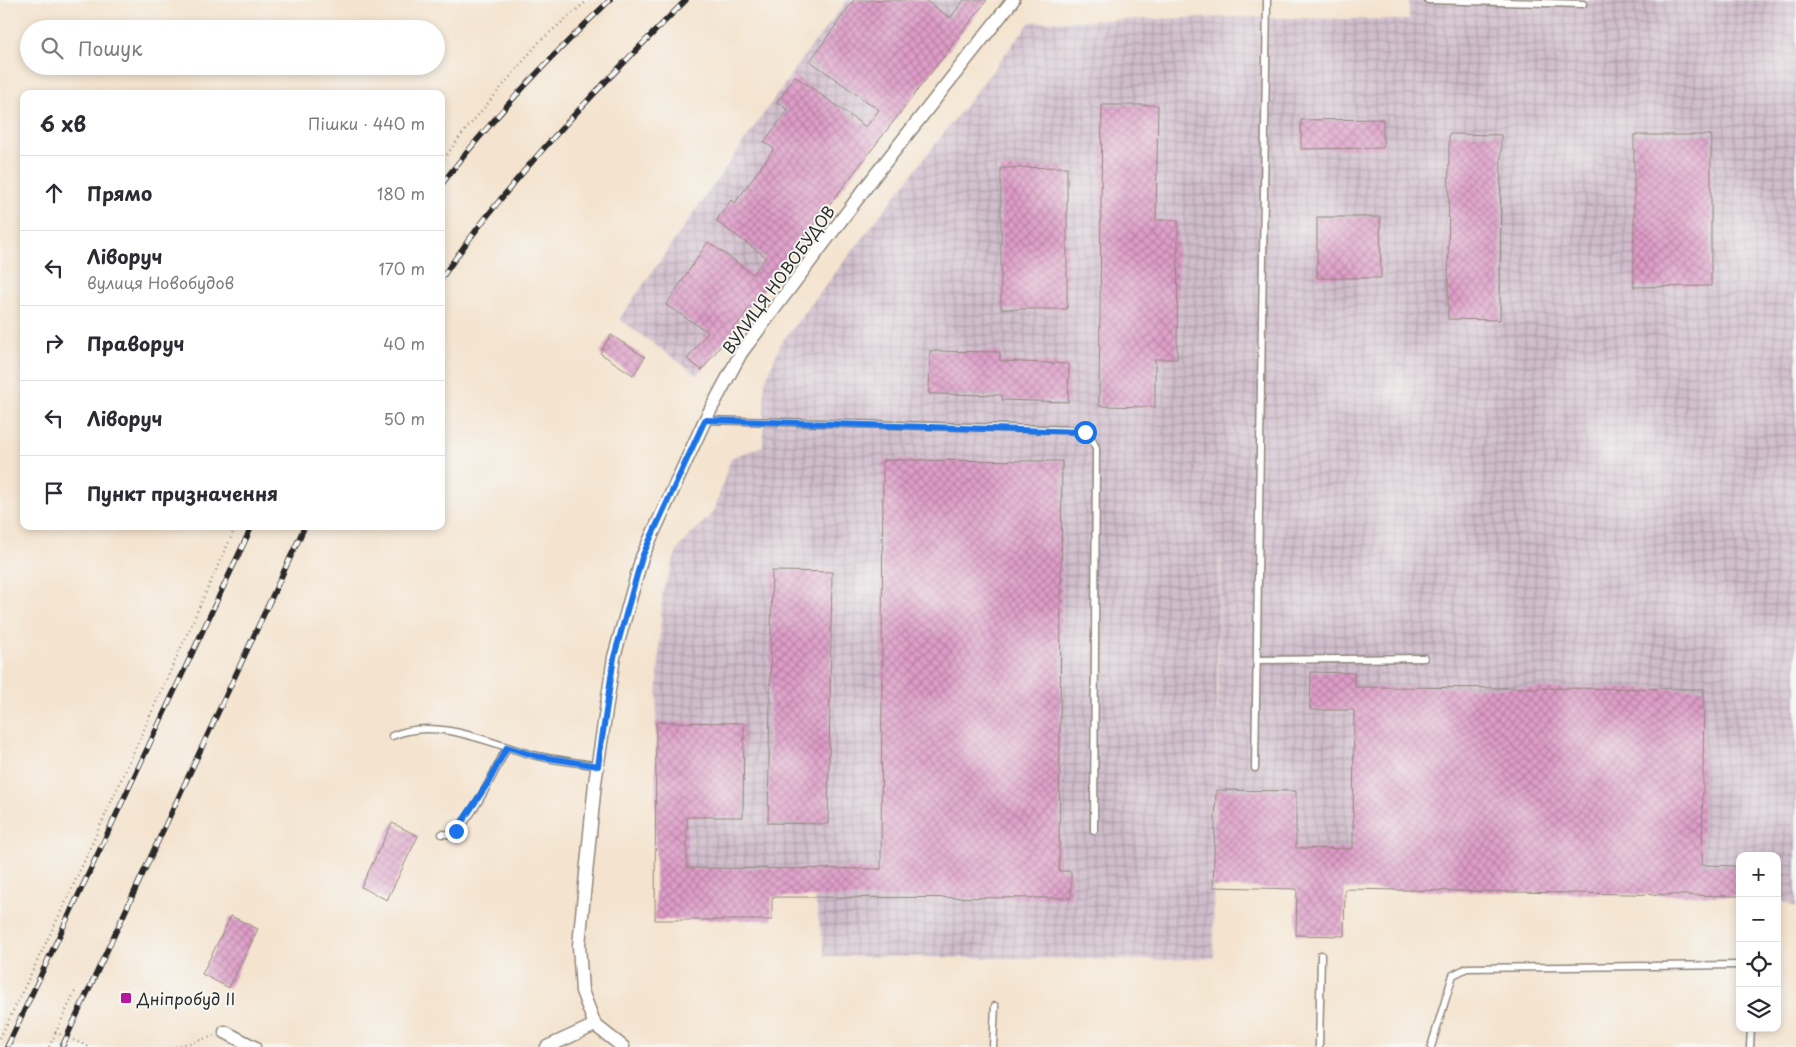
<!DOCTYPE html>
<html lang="uk">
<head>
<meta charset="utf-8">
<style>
  :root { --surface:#fff; --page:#f2f2f3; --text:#2b2b33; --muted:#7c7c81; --line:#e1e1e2 }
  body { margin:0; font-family:"Playpen Sans",sans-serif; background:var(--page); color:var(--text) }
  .controls { position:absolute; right:15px; bottom:15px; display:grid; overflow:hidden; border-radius:10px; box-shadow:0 2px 8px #0003 }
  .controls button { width:45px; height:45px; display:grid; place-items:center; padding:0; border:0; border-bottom:1px solid var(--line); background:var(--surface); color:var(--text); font:25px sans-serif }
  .stop { position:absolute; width:15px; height:15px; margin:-11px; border:4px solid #1a73e8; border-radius:50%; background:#fff }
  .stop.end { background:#1a73e8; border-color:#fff; box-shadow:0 1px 5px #0008 }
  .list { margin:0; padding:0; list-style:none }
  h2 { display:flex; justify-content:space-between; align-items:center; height:65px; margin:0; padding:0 20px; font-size:21px }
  h2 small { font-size:16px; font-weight:400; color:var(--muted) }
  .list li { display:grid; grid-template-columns:32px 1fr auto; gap:15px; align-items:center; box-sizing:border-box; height:75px; padding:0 20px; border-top:1px solid var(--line) }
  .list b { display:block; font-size:19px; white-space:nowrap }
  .list p { margin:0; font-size:16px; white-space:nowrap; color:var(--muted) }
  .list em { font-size:16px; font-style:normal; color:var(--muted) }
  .icon { flex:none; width:28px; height:28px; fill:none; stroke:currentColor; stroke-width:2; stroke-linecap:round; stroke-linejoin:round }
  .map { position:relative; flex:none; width:1796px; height:1047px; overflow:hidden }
  .search { position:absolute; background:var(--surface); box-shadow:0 2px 8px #0003; left:20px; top:20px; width:425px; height:55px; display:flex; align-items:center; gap:12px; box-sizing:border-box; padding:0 18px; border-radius:28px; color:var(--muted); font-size:19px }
  .panel { position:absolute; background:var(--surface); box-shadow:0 2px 8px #0003; left:20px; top:90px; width:425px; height:440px; border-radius:10px }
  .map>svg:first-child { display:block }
  .industrial { fill:url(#industrial-grid); fill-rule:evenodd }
  .building { fill:url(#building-cross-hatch) }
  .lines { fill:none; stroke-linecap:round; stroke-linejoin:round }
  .lane-casing { stroke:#90877c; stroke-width:9 }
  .street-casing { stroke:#90877c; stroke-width:15 }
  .path { stroke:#90877c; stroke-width:2.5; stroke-dasharray:1 4; stroke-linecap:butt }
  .lane { stroke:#fff; stroke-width:6 }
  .street { stroke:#fff; stroke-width:12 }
  .rail-casing { stroke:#2b2b2b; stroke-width:5.5 }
  .rail { stroke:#f6f6f2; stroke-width:4; stroke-dasharray:11; stroke-linecap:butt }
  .path-bridge { stroke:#90877c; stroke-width:2.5; stroke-dasharray:1 4; stroke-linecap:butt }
  .route { stroke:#1a73e8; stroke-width:6 }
  .poi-dot { fill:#b5179e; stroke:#f6f6f2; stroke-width:2 }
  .labels { text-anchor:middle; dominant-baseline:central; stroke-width:4; stroke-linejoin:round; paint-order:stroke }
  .street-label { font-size:16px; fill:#2b2b2b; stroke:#f6f6f2 }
  .poi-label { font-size:16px; fill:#2b2b2b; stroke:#f6f6f2; text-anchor:start }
</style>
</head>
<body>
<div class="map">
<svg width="1796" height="1047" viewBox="0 0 1796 1047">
  <defs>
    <pattern id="industrial-grid" width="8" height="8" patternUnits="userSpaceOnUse" patternTransform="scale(1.25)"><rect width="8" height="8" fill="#d0bdcc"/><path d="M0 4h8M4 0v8" fill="none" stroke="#a99aa6"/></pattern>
    <pattern id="building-cross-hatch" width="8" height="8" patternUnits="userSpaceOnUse" patternTransform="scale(1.25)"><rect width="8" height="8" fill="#de9cc7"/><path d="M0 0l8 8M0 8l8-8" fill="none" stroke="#b47fa2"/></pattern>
  </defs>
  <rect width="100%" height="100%" fill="#f6f6f2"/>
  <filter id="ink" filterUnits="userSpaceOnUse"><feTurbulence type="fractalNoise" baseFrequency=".02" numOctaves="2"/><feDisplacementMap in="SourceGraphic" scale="10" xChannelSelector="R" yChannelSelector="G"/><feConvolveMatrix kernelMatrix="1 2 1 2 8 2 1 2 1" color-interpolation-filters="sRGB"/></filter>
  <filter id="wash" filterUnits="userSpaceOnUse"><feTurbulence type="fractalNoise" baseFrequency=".0096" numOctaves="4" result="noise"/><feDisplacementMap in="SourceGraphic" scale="20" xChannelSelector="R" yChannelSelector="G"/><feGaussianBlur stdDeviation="1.12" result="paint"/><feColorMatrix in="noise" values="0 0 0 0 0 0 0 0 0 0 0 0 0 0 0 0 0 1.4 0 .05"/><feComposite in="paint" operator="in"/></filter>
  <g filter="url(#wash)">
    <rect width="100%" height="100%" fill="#f4e3ce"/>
    <path class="industrial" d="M 848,0 L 982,0 L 697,375 L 619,319 L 810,48 Z
      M 1409,0 L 1796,0 L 1796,908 L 1777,898 L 1777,856 L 1740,856 L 1740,896 L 1213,887 L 1214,958 L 1166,960 L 825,956 L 815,897 L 772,897 L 772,920 L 655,920 L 656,722 L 662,594 L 678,548 L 714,511 L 731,458 L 763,446 L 765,382 L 781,343 L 1030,22 L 1232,17 L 1409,20 ZM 1220,558 L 1221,558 L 1215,820 L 1214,819 Z"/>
    <g id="blocks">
      <path class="building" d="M 854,0 L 925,0 L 950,18 L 964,0 L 987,0 L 702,370 L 687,359 L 708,332 L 666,305 L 708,242 L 753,274 L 766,257 L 716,221 L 731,200 L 735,203 L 774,149 L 764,142 L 788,110 L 777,102 L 795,76 L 866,127 L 879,110 L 810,61 Z
        M 1102,105 L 1158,105 L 1156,220 L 1178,220 L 1177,359 L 1155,359 L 1155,407 L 1099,406 Z
        M 1383,119 L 1383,148 L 1301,149 L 1301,120 Z
        M 1449,134 L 1501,135 L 1500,320 L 1448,319 Z
        M 1634,135 L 1711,135 L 1711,286 L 1634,287 Z
        M 1067,167 L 1067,309 L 1001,309 L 1001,168 Z
        M 1317,217 L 1380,217 L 1381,278 L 1317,278 Z
        M 611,335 L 645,357 L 633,375 L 600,353 Z
        M 930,351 L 1000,352 L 1000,361 L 1069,364 L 1068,402 L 1002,400 L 1002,395 L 929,394 Z
        M 883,460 L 1062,461 L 1059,871 L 1071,871 L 1071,898 L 772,897 L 772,920 L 655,920 L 656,722 L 744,723 L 743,817 L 687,817 L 687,868 L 881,869 Z
        M 772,571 L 832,572 L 828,824 L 768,823 Z
        M 1311,672 L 1354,673 L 1355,687 L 1704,689 L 1702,865 L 1740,866 L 1740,896 L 1345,889 L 1344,936 L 1296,935 L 1297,889 L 1213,887 L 1216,790 L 1296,791 L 1296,848 L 1353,849 L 1354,710 L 1310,710 Z
        M 392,823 L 418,836 L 387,900 L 361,887 Z
        M 231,916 L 258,929 L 229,988 L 202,974 Z"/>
    </g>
  </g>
  <g filter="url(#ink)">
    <use href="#blocks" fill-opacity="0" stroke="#90877c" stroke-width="1"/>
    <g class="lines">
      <defs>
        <path id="lane" d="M 1428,0 L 1583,4
          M 705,420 L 1079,430 L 1090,435 L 1096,448 L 1094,830
          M 1257,660 L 1424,658
          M 392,736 C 436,716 489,743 533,755 C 554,760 576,762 597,766
          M 1255,768 L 1267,0
          M 442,834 C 446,834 450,835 453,833 C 471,822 497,767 507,747
          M 993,1047 L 995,1006
          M 1319,1047 L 1321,955
          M 1431,1047 L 1453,975 L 1467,968 L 1740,965
          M 1750,1047 L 1751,1028"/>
        <path id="street" d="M 225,1032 L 254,1047
          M 547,1047 L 595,1025
          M 623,1047 L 595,1025 L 582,991 L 579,945 L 595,783 L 614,657 L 642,557 L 705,420 L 741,353 L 876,174 L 1013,0"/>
      </defs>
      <use href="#lane" class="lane-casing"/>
      <use href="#street" class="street-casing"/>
      <path class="path" d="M 441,163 L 459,138 L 540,41 L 588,0
        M 0,1038 L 68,897 L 236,526
        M 49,1047 L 76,989
        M 175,1047 L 214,1036"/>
      <use href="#lane" class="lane"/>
      <use href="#street" class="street"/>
      <defs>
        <path id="rail" d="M 441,185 C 492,118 549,58 610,0
          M 441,279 C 511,176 598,88 686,0
          M 7,1047 L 252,526
          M 62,1047 L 305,526"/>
      </defs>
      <use href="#rail" class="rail-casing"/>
      <use href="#rail" class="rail"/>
      <path class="path-bridge" d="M 55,1032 L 89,1047"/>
    </g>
  </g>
  <g class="lines" filter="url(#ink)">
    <path class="route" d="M 456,831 L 488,783 L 507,747 L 536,756 L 598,766 L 614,657 L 642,557 L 705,420 L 1085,432"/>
  </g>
  <rect class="poi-dot" x="120" y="992" width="12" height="12" rx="2.5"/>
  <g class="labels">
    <g class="street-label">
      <text transform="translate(778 279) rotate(-54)">ВУЛИЦЯ НОВОБУДОВ</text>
    </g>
    <g class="poi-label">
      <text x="137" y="998">Дніпробуд ІІ</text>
    </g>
  </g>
</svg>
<div class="controls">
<button>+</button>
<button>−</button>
<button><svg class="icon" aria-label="locate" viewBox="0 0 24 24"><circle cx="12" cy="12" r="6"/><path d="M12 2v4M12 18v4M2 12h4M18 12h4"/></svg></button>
<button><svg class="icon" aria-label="layers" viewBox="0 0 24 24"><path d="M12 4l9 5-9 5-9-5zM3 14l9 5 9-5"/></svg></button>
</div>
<div class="stop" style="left:1085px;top:432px"></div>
<div class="stop end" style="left:456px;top:831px"></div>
<div class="search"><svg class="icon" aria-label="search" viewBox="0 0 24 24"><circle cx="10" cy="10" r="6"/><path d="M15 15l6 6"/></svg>Пошук</div>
<section class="panel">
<h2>6 хв<small>Пішки · 440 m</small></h2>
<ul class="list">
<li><svg class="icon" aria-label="ahead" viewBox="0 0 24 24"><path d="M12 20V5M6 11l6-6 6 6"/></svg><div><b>Прямо</b></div><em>180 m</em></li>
<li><svg class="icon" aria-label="left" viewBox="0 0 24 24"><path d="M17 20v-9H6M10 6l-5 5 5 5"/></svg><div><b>Ліворуч</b><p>вулиця Новобудов</p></div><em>170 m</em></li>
<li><svg class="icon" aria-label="right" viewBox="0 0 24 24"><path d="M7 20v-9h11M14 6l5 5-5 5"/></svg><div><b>Праворуч</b></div><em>40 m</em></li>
<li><svg class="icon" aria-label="left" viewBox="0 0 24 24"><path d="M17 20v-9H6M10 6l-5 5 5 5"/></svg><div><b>Ліворуч</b></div><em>50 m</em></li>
<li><svg class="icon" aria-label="arrive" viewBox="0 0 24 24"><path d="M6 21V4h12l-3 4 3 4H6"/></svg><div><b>Пункт призначення</b></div></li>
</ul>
</section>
</div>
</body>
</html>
